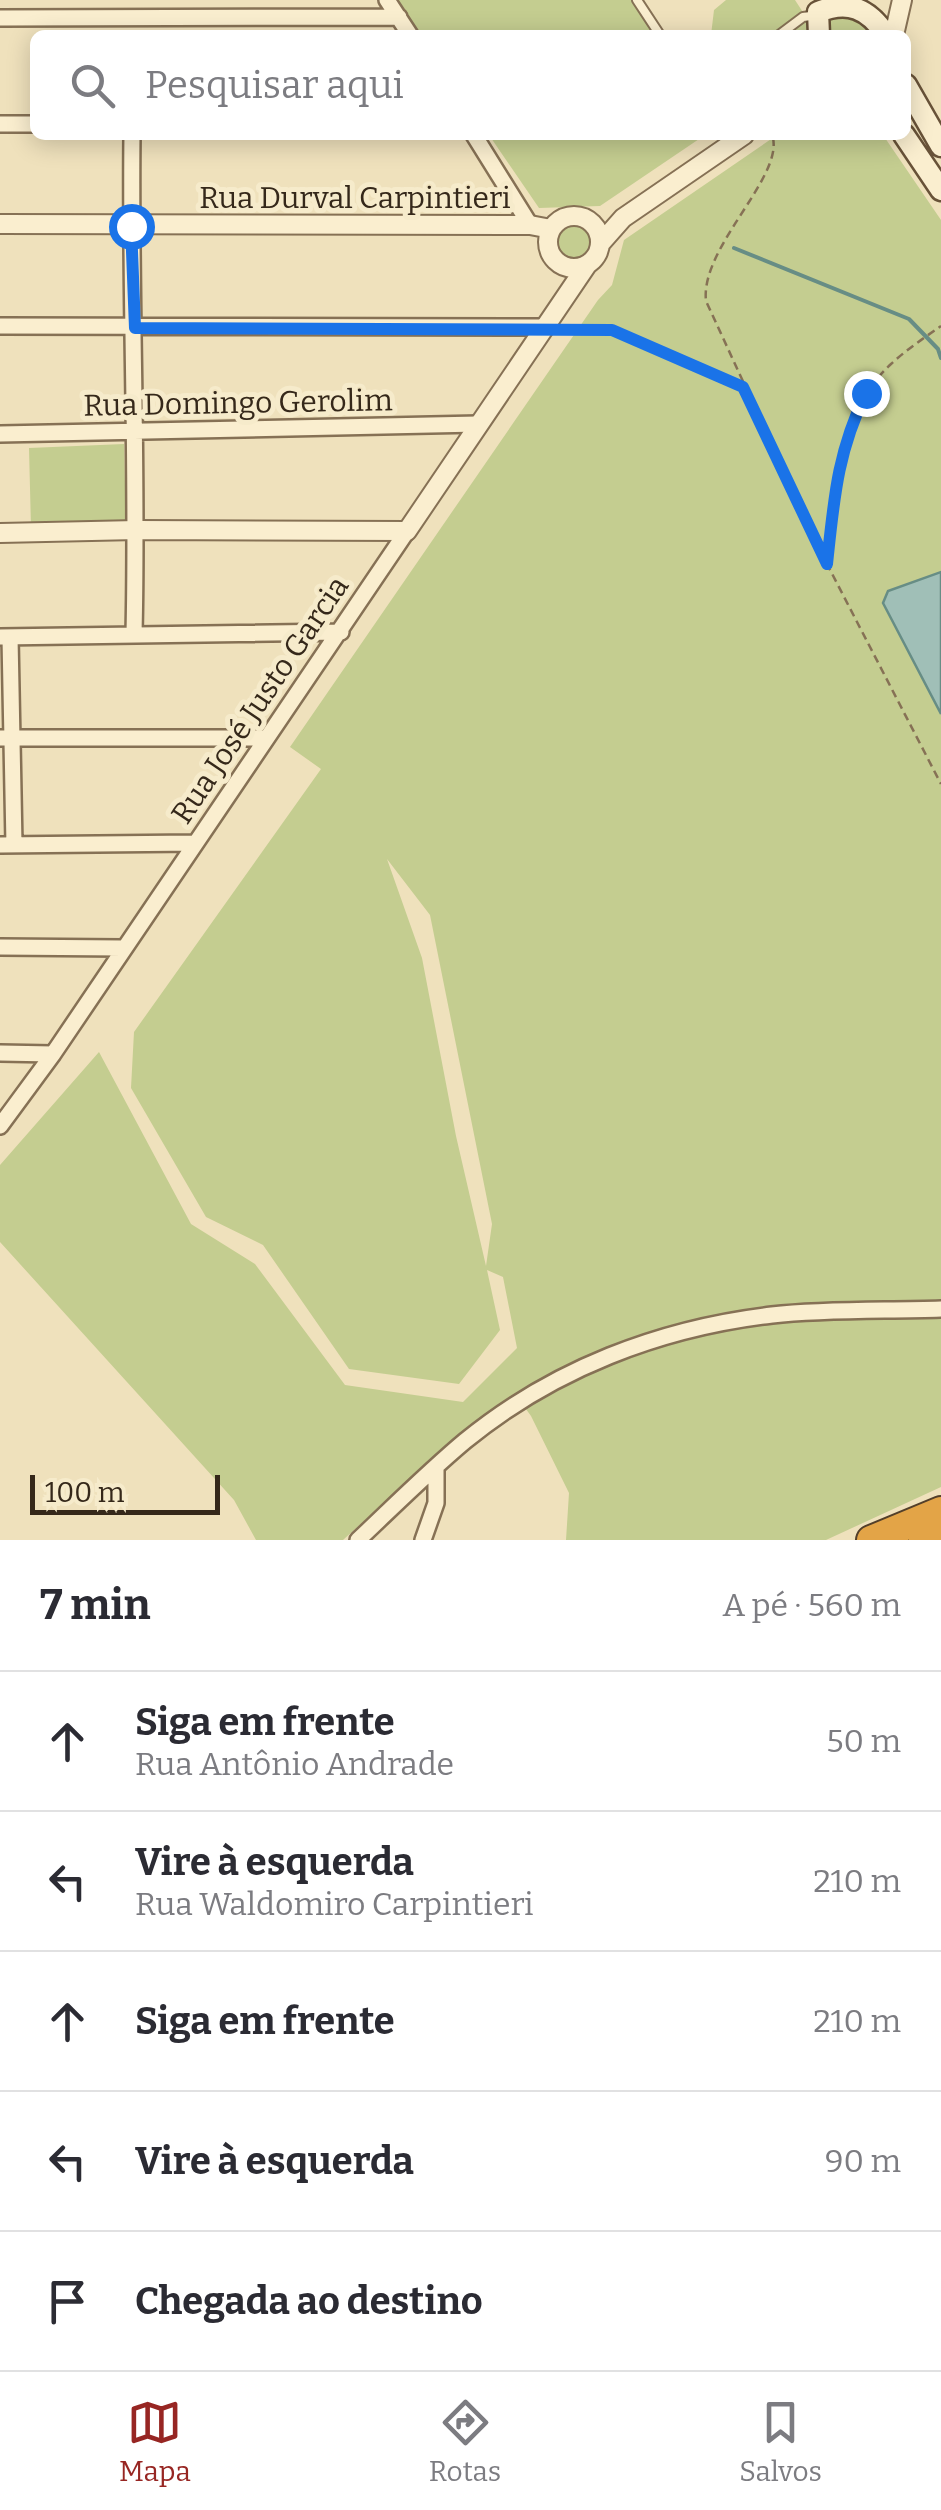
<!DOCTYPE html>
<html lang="pt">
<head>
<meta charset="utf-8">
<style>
  :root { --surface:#fff; --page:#f7f7f7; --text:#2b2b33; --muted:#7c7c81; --line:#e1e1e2; --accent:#972623 }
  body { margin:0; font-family:Bitter,serif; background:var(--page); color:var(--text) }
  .scale { position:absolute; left:30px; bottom:25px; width:190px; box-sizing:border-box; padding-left:10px; border:5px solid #35281a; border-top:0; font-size:28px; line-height:35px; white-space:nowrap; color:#35281a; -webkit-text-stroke:8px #f6ebcb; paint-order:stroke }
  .stop { position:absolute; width:30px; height:30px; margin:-22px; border:8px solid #1a73e8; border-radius:50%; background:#fff }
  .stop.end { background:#1a73e8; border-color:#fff; box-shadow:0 2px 10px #0008 }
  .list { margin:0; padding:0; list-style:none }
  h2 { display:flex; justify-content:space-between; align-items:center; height:130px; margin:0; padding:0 40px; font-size:42px }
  h2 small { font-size:32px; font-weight:400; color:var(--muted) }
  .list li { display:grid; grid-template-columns:65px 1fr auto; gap:30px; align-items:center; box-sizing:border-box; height:140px; padding:0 40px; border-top:2px solid var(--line) }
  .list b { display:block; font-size:38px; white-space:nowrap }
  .list p { margin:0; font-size:32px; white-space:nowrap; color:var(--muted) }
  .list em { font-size:32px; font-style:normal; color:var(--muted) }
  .icon { flex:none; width:55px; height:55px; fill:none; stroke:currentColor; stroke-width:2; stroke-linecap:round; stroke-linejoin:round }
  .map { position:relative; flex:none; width:941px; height:1540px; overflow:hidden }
  .search { position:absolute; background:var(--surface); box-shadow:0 5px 25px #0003; left:30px; right:30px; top:30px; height:110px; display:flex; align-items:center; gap:25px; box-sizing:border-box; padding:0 35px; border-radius:15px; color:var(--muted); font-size:38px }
  .sheet { height:830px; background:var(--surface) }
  nav { display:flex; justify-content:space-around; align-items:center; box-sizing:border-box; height:140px; border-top:2px solid var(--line); background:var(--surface); font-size:28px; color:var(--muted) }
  nav a { display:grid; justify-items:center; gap:5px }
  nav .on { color:var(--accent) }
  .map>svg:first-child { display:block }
  .green { fill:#c4cd90; fill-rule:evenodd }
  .water { fill:#a0bfb7; stroke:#678d85; stroke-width:2.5 }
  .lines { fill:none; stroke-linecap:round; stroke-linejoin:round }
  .stream { stroke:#678d85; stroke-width:4 }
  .service-casing { stroke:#867155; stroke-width:12 }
  .minor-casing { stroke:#867155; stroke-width:20 }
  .tertiary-casing { stroke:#867155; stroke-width:22 }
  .secondary-casing { stroke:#685238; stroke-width:25 }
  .motorway-casing { stroke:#533f2a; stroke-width:32 }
  .path { stroke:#867155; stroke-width:2.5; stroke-dasharray:8 5; stroke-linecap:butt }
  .service { stroke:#faeecf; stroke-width:8 }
  .minor { stroke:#faeecf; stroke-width:15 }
  .tertiary { stroke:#faeecf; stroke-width:18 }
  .secondary { stroke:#faeecf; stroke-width:20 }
  .motorway { stroke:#e3a447; stroke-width:28 }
  .route { stroke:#1a73e8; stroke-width:12 }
  .labels { text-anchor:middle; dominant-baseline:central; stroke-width:10; stroke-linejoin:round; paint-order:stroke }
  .street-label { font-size:30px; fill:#35281a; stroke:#f6ebcb }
</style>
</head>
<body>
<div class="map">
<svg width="941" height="1540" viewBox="0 0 941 1540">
  <rect width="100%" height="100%" fill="#efe1bc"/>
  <path class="green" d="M 396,0 L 640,0 L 667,35 L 420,35 Z
    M 726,0 L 795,0 L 808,20 L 806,35 L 711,35 L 714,10 Z
    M 838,7 L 879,35 L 825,35 L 824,20 Z
    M 489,135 L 705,135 L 600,206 L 539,208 Z
    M 777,135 L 883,135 L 941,220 L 941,1487 L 826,1540 L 566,1540 L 569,1493 L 531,1416 L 515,1394 L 458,1435 L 343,1540 L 256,1540 L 234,1500 L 0,1242 L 0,1165 L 99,1052 L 191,1224 L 255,1264 L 345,1385 L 463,1402 L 517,1348 L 503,1277 L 487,1270 L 500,1330 L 459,1384 L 349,1369 L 263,1245 L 206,1217 L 131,1088 L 134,1032 L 321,769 L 290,747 L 598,300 L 612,285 L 624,240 ZM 387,859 L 430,915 L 492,1224 L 486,1266 L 456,1136 L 422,958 Z
    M553 241a21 21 0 1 1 42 0a21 21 0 1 1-42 0Z
    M 124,444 L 126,525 L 31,528 L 29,448 Z"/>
  <path class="water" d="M 941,572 L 941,714 L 883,603 L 888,591 Z"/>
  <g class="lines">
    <path class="stream" d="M 734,248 L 909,319 L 938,349 L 941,358"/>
    <defs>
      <path id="service" d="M 637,0 L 660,35
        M 779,35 L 803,17 L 818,15"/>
      <path id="minor" d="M 387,0 L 410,35
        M 0,18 L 399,17
        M 0,124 L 35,124
        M 132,135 C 130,301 138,467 134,633
        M 474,135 L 530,225
        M 0,326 L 544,327
        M 0,434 L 478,424
        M 0,637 L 341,632
        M 10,637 L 14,845
        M 0,738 L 266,738
        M 0,845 L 195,843
        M 0,947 L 122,948
        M 0,1053 L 53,1054
        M 0,1126 L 53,1054 L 407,531
        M 358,1540 C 393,1507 428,1472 465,1441 C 553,1369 660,1328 772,1315 C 828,1309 885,1311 941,1309
        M 423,1540 L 436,1503 L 436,1468"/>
      <path id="tertiary" d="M 894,35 L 902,0
        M548 242a26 26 0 1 1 52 0a26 26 0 1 1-52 0Z
        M 0,224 L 530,225 L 551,229
        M 600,244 L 623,218 L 744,135
        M 0,533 L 137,530 L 407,531 L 587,265"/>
      <path id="secondary" d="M 819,35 L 818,12 C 848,0 868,8 886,35
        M 906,85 L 941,146
        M 904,135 L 941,190"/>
      <path id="motorway" d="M 871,1540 L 941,1511
        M 923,1540 L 941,1533"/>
    </defs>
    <use href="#service" class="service-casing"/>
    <use href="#minor" class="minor-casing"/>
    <use href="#tertiary" class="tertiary-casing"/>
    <use href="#secondary" class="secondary-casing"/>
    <use href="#motorway" class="motorway-casing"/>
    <path class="path" d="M 773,138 C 782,179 700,248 706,301 L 827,564 L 941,784
      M 561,328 L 612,330 L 741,386
      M 827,562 C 835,493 836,415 891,364 C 906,350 924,338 941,326"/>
    <use href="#service" class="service"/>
    <use href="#minor" class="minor"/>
    <use href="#tertiary" class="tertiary"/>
    <use href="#secondary" class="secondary"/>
    <use href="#motorway" class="motorway"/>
  </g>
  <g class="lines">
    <path class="route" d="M 131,226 L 135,328 L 612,330 L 743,387 L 827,564 C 834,499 837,453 866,393"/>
  </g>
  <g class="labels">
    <g class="street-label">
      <text x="355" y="198">Rua Durval Carpintieri</text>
      <text transform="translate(238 403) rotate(-1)">Rua Domingo Gerolim</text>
      <text transform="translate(260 700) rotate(-56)">Rua José Justo Garcia</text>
    </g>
  </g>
</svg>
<div class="scale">100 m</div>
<div class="stop" style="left:131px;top:226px"></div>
<div class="stop end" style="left:866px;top:393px"></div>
<div class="search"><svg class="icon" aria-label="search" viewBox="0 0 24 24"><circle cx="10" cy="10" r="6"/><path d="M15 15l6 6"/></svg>Pesquisar aqui</div>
</div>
<section class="sheet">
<h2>7 min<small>A pé · 560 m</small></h2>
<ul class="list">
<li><svg class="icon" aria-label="ahead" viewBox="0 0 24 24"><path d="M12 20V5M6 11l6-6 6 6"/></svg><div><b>Siga em frente</b><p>Rua Antônio Andrade</p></div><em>50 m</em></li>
<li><svg class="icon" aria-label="left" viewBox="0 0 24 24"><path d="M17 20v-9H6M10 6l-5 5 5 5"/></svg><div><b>Vire à esquerda</b><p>Rua Waldomiro Carpintieri</p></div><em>210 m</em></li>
<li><svg class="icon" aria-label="ahead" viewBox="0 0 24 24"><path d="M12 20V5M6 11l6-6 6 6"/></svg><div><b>Siga em frente</b></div><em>210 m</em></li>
<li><svg class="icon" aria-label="left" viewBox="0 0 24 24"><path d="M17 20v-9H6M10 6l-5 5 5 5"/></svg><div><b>Vire à esquerda</b></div><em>90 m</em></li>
<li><svg class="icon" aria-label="arrive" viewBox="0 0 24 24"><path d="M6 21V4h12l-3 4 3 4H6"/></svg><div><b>Chegada ao destino</b></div></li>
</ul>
</section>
<nav>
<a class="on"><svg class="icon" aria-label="map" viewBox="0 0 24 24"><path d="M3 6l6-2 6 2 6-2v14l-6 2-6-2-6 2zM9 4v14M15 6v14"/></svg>Mapa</a>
<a><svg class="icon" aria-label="directions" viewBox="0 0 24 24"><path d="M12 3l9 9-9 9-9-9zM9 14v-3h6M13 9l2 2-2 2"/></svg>Rotas</a>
<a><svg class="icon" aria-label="saved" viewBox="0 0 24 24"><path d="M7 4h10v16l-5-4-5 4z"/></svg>Salvos</a>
</nav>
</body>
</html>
